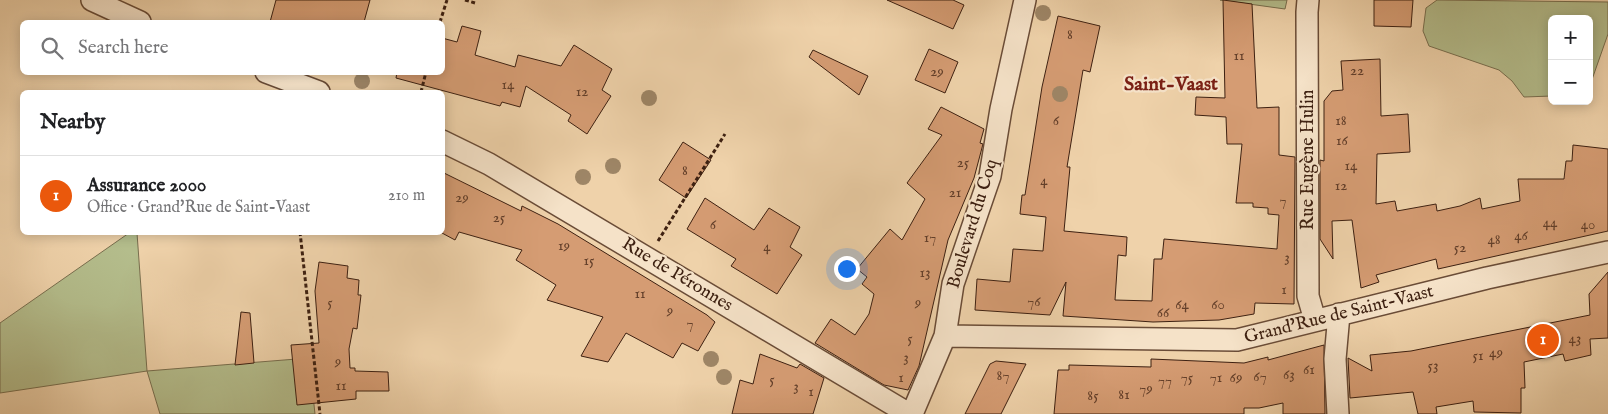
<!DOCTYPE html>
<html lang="en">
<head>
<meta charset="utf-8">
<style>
  :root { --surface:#fff; --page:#f2f2f2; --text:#202124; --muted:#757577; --line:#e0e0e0; --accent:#ea580c }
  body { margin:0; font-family:"IM FELL English",serif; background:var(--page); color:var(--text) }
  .controls { position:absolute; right:15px; top:15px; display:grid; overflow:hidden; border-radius:8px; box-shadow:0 2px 12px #0003 }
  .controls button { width:45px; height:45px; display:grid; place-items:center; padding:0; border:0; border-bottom:1px solid var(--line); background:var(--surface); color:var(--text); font:25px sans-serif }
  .you { position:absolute; left:846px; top:268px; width:18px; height:18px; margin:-12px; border:4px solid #fff; border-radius:50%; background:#1a73e8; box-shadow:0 0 0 8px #1a73e833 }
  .badge { display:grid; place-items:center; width:32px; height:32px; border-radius:50%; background:var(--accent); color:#fff; font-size:16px; font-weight:700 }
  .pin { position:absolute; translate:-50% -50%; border:2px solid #fff; box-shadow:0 1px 5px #0006 }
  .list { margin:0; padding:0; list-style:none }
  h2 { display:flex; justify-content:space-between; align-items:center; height:65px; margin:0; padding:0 20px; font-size:21px }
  h2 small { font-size:16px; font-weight:400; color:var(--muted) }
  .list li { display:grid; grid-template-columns:32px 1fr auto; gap:15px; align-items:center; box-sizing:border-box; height:80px; padding:0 20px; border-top:1px solid var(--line) }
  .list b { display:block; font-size:19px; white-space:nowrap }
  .list p { margin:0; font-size:16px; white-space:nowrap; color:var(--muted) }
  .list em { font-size:16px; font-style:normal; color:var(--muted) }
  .icon { flex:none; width:28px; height:28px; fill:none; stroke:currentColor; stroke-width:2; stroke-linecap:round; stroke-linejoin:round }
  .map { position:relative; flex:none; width:1608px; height:414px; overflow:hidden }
  .search { position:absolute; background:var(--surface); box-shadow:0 2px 12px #0003; left:20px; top:20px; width:425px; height:55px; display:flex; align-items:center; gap:12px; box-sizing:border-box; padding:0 18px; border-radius:8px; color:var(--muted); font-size:19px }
  .panel { position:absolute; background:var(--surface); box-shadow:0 2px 12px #0003; left:20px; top:90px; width:425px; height:145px; border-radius:8px }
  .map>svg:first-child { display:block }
  .green { fill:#b4bd8c; stroke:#786e4e }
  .building { fill:#d59c73; stroke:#3d2011 }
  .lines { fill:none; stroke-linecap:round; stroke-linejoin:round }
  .street-casing { stroke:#6a4c37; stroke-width:24 }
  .path { stroke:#3d2011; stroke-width:3; stroke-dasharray:4 2.5; stroke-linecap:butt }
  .street { stroke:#f5e2c8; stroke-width:21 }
  .tree { fill:#9e8667 }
  .labels { text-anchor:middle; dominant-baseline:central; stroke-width:4.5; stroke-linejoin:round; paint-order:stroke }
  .number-label { font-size:15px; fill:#633f2a }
  .street-label { font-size:18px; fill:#3d2011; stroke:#f5e2c8 }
  .quarter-label { font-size:20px; font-weight:bold; fill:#7a1f14; stroke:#f5e2c8 }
</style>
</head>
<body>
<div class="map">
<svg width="1608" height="414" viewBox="0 0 1608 414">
  <rect width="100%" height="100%" fill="#efd2aa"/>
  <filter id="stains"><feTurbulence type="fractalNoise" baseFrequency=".004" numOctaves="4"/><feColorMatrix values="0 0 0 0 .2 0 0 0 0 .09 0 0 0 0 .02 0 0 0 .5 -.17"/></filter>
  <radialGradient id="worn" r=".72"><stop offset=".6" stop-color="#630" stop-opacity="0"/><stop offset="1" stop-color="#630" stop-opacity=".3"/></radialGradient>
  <path class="green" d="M 1220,0 L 1287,0 L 1285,9 Z
    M 1437,0 L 1608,2 L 1608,34 L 1589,88 L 1589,19 L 1552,19 L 1552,96 L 1524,97 L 1512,81 L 1499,70 L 1429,46 L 1423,31 L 1426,8 Z
    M 129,233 L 137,233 L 147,371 L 309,358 L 315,414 L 160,414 L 147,371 L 0,393 L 0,323 Z"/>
  <path class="building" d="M 276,0 L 370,0 L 364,22 L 270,22 Z
    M 887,0 L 953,0 L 964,5 L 953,29 Z
    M 1223,0 L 1252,4 L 1257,108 L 1279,107 L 1279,155 L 1295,157 L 1294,304 L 1255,303 L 1254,314 L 1219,320 L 1153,322 L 1063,316 L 1066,282 L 1050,315 L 975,310 L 977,279 L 1010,282 L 1013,249 L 1043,251 L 1046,217 L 1020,214 L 1022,195 L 1025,195 L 1042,87 L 1058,16 L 1100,26 L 1090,72 L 1083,70 L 1067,167 L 1070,167 L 1064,231 L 1127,237 L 1126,256 L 1118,255 L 1115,300 L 1152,301 L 1154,259 L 1162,259 L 1164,239 L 1277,249 L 1279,215 L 1268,214 L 1268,208 L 1253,207 L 1253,203 L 1236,203 L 1242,144 L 1227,144 L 1226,117 L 1195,115 L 1196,97 L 1225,98 Z
    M 1374,0 L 1413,0 L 1411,27 L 1374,26 Z
    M 462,26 L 481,31 L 475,55 L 515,67 L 518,55 L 561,66 L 574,45 L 612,69 L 602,90 L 611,96 L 587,134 L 568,121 L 571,115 L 526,86 L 520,107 L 502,102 L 500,106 L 396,78 L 397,72 L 442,72 L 442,38 L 457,42 Z
    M 929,49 L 958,62 L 945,93 L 915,80 Z
    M 813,50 L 868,76 L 859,95 L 809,57 Z
    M 1380,59 L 1381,116 L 1408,114 L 1410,152 L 1377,154 L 1376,204 L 1395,201 L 1397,211 L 1436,204 L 1437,211 L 1460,206 L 1480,198 L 1482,209 L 1520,201 L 1518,179 L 1564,179 L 1566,161 L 1572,161 L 1573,145 L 1608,149 L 1608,231 L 1438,269 L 1436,259 L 1376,275 L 1379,282 L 1361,288 L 1352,220 L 1332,221 L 1333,259 L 1320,239 L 1320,160 L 1324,161 L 1324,101 L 1332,91 L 1343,90 L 1341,61 Z
    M 941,107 L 984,129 L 980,143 L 983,144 L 974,178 L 948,240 L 919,366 L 908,390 L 884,385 L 815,343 L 831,319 L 855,335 L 869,314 L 874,294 L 862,284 L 867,277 L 857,269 L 890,229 L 902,240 L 925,199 L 907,183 L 942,135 L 928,129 Z
    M 683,142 L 711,160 L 686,198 L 659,180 Z
    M 442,172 L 521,211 L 522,206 L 558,224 L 707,315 L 715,322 L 698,351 L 682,343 L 673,358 L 626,333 L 608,362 L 581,356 L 603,317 L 547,300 L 556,285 L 516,260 L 522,250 L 459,232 L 455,240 L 442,233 Z
    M 705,198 L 754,230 L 769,208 L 800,227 L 790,247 L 802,255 L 777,294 L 731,266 L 736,259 L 687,229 Z
    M 319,262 L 348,266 L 347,278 L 359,280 L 358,295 L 361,295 L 357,329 L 353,328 L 349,349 L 350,368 L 355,368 L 355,371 L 388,372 L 389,391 L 356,391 L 356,399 L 297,405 L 291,345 L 319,343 L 315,291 Z
    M 1608,272 L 1608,338 L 1590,339 L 1591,355 L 1565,361 L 1563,354 L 1524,362 L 1525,388 L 1521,388 L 1521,413 L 1474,412 L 1473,401 L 1436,407 L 1437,414 L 1418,414 L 1413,392 L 1350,398 L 1348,358 L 1372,371 L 1370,355 L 1411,351 L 1590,315 L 1589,294 Z
    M 241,312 L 250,313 L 254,363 L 235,365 Z
    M 1324,345 L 1325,414 L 1283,414 L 1283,403 L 1259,408 L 1244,408 L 1244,414 L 1054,414 L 1058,370 L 1069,370 L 1069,365 L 1151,367 L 1151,359 L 1244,363 L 1268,357 L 1268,360 Z
    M 760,354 L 797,368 L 800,364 L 824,378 L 813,414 L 732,414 L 740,380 L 753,384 Z
    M 996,361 L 1026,364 L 1001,414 L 965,414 L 990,364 Z"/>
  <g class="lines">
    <defs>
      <path id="street" d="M 92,0 L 140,22
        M 1308,0 L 1307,12 L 1308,296 L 1315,320
        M 266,72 L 319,92
        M 442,141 L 489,164 L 909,414
        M 945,336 L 1237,340 L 1487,278 L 1608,252
        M 912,414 L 945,336 L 953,284 L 990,176 L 1001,109 L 1025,0
        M 1338,414 L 1335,359 L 1339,314"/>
    </defs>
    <use href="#street" class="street-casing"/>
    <path class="path" d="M 465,0 L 475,3
      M 440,22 L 447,0
      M 421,92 L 426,72
      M 300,232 L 320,414
      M 658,241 L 725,134"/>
    <use href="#street" class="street"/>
  </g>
  <g class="tree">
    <circle cx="1043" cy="13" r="8"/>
    <circle cx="362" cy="81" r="8"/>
    <circle cx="1060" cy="94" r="8"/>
    <circle cx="649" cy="98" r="8"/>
    <circle cx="613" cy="166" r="8"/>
    <circle cx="583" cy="177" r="8"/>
    <circle cx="711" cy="359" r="8"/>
    <circle cx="724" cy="377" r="8"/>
  </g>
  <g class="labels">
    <g class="number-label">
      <text x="1070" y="34">8</text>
      <text x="1239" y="55">11</text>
      <text x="1357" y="70">22</text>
      <text x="937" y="71">29</text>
      <text x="508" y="84">14</text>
      <text x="582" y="91">12</text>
      <text x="1056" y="120">6</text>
      <text x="1341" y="120">18</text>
      <text x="1342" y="140">16</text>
      <text x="963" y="162">25</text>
      <text x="1351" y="165">14</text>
      <text x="685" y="170">8</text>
      <text x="1044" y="180">4</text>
      <text x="1341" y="185">12</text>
      <text x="955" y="192">21</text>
      <text x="462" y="197">29</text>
      <text x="1283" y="200">7</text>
      <text x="499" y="217">25</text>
      <text x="1550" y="222">44</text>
      <text x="713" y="224">6</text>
      <text x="1588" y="224">40</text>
      <text x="1521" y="235">46</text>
      <text x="930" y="237">17</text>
      <text x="1494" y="239">48</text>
      <text x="564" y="245">19</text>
      <text x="767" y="246">4</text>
      <text x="1460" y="247">52</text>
      <text x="1287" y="257">3</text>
      <text x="589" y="260">15</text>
      <text x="925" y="272">13</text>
      <text x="1284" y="289">1</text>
      <text x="640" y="293">11</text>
      <text x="1034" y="301">76</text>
      <text x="330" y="302">5</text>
      <text x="918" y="302">9</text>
      <text x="1182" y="304">64</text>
      <text x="1218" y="304">60</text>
      <text x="670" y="310">9</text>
      <text x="1163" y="312">66</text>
      <text x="690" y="323">7</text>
      <text x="910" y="338">5</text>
      <text x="1575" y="338">43</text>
      <text x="1496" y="352">49</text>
      <text x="1478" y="355">51</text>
      <text x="906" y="357">3</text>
      <text x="338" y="361">9</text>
      <text x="1433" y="365">53</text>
      <text x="1309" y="369">61</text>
      <text x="1289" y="374">63</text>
      <text x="1003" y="375">87</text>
      <text x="1260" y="376">67</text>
      <text x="901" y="377">1</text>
      <text x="1187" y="377">75</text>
      <text x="1216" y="377">71</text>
      <text x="1236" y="377">69</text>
      <text x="772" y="379">5</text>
      <text x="1165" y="380">77</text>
      <text x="341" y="385">11</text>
      <text x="796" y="386">3</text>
      <text x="1146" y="388">79</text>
      <text x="811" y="391">1</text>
      <text x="1124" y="394">81</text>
      <text x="1093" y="395">85</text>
    </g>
    <g class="street-label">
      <text transform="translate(1308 160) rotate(-90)">Rue Eugène Hulin</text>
      <text transform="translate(973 224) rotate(-73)">Boulevard du Coq</text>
      <text transform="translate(677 275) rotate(31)">Rue de Péronnes</text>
      <text transform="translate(1339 315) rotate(-14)">Grand'Rue de Saint-Vaast</text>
    </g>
    <g class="quarter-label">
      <text x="1171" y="84">Saint-Vaast</text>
    </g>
  </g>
  <rect width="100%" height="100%" filter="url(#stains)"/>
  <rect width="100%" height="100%" fill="url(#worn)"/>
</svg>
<div class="controls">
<button>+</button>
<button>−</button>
</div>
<div class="you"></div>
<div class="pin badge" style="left:1543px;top:340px">1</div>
<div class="search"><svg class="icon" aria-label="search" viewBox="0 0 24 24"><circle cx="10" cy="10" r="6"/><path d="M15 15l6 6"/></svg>Search here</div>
<section class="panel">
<h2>Nearby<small></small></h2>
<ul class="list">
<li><span class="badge">1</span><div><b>Assurance 2000</b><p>Office · Grand'Rue de Saint-Vaast</p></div><em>210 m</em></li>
</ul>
</section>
</div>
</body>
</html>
